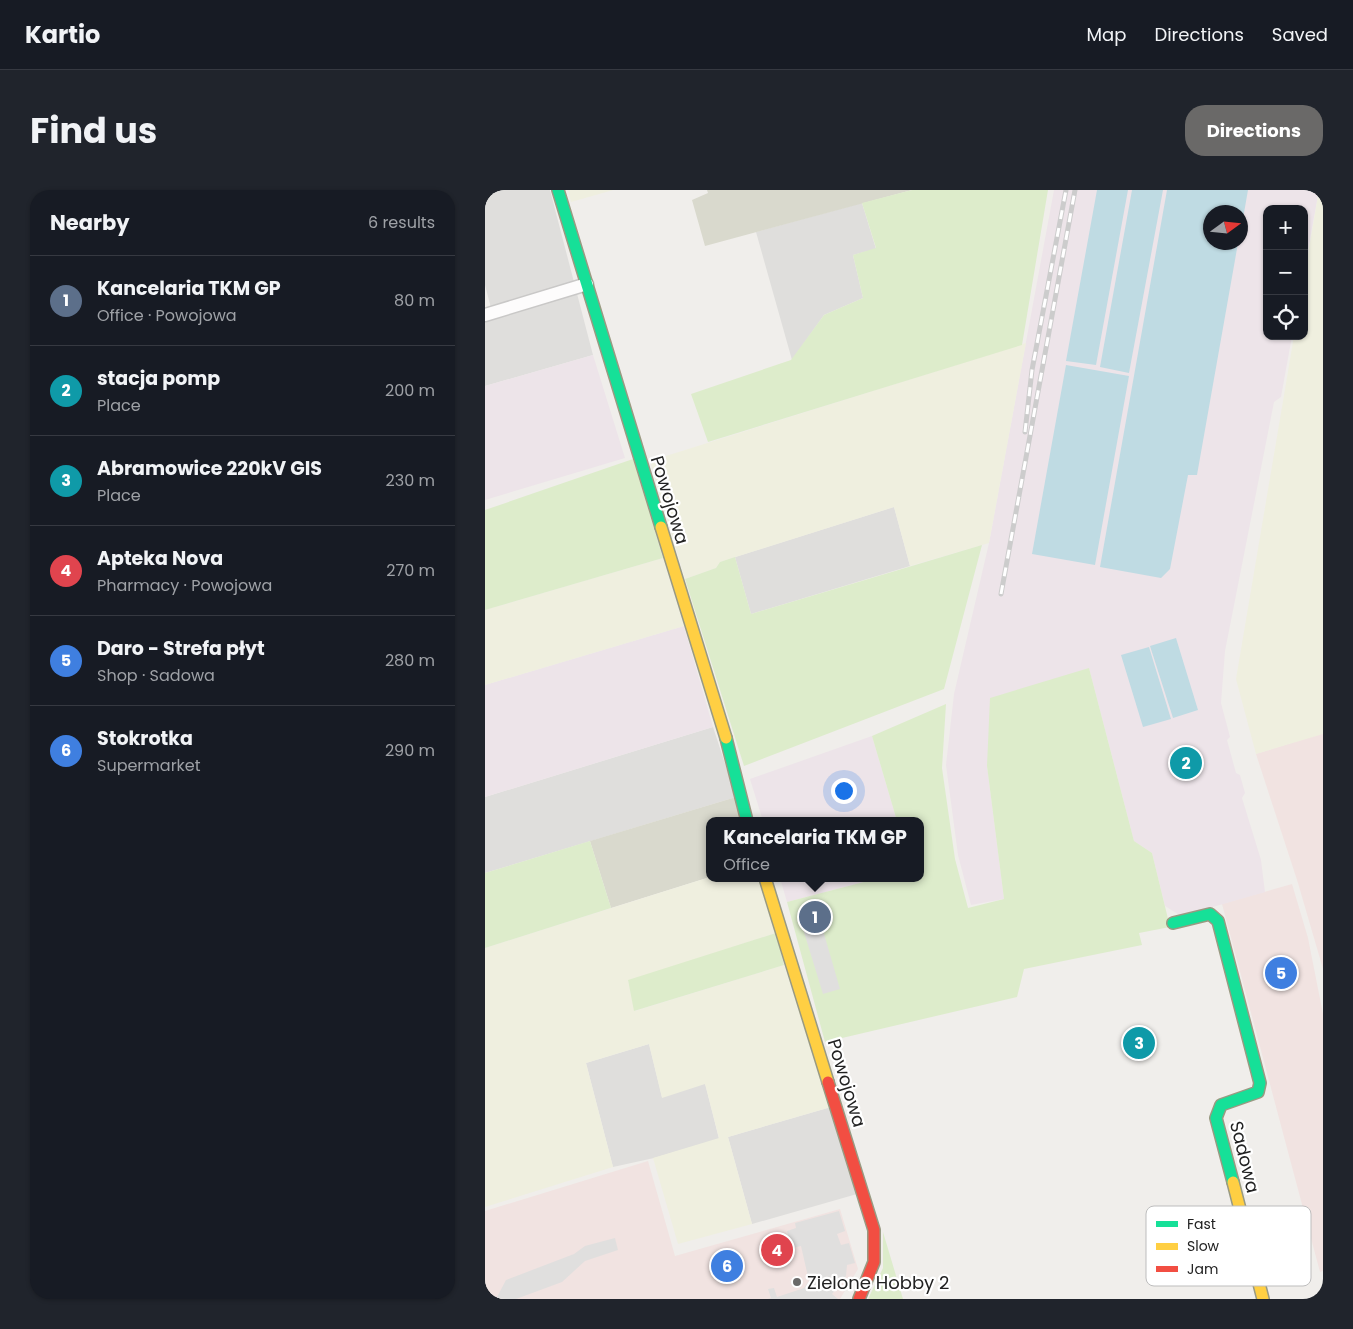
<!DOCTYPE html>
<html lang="en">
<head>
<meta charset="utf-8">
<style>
  :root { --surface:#171b24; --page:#20242c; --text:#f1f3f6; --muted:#9ea1a6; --line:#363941; --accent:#6a6968 }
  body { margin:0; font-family:Poppins,sans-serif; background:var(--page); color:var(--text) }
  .controls { position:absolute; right:15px; top:15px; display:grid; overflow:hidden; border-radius:10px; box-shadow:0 1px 4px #0004 }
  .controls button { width:45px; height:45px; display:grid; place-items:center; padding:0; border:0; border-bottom:1px solid var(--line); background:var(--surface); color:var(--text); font:25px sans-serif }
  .compass { position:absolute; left:718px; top:15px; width:45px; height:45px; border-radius:50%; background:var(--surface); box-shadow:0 1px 4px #0004; rotate:75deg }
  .you { position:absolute; left:358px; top:600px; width:18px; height:18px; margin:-12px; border:4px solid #fff; border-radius:50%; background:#1a73e8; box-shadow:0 0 0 8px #1a73e833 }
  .badge { display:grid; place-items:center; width:32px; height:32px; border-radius:50%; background:var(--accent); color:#fff; font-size:16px; font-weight:700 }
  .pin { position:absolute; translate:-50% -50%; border:2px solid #fff; box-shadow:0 1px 5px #0006 }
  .popup { position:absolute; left:221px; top:627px; width:218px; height:65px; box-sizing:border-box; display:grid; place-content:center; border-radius:10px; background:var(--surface); filter:drop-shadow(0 1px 4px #0005); font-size:16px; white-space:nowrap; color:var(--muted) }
  .popup b { font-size:19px; color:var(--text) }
  .popup::after { content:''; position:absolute; left:50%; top:100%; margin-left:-10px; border:10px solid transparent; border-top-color:var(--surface) }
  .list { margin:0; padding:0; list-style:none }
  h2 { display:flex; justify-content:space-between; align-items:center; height:65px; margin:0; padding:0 20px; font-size:21px }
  h2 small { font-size:16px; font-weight:400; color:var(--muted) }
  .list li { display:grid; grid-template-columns:32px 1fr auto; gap:15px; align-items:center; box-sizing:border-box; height:90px; padding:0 20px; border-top:1px solid var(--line) }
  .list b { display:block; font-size:19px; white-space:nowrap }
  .list p { margin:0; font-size:16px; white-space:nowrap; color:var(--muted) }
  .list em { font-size:16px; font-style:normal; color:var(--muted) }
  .icon { flex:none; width:28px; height:28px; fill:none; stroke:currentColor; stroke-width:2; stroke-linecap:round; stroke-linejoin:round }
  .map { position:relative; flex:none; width:838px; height:1109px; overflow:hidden; border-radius:20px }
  header { display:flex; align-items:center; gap:30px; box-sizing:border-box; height:70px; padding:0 25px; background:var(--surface); border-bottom:1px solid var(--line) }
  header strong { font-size:24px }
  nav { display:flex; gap:28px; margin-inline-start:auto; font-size:18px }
  .intro { display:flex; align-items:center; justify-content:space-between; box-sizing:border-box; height:120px; padding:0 30px }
  h1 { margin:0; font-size:35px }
  .button { padding:12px 22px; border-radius:20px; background:var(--accent); color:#fff; font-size:18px; font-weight:700 }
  main { display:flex; gap:30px; padding:0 30px }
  aside { flex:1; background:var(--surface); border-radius:20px; box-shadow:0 1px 4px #0004 }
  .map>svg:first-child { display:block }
  .residential { fill:#dfdedc }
  .commercial { fill:#f1e3e1 }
  .industrial { fill:#ede4e9; fill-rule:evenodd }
  .construction { fill:#d9d9cd }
  .farmland { fill:#efefdf }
  .grass { fill:#ddeccb }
  .parking { fill:#e0dfde }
  .water { fill:#bfdbe3 }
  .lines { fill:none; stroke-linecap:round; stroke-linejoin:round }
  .street-casing { stroke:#c9c8c7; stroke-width:15 }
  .fast-casing { stroke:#999a82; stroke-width:14 }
  .slow-casing { stroke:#999a82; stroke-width:14 }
  .jam-casing { stroke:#999a82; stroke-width:14 }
  .street { stroke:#fdfcfc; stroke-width:12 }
  .fast { stroke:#16e098; stroke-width:11 }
  .slow { stroke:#ffcf43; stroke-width:11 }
  .jam { stroke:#f24e42; stroke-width:11 }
  .rail-casing { stroke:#ccc; stroke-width:5 }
  .rail { stroke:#fff; stroke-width:3; stroke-dasharray:9; stroke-linecap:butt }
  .poi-dot { fill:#6a6968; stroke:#fff; stroke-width:2 }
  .labels { text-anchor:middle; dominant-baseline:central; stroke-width:4.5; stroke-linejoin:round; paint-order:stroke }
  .street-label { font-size:18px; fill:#222; stroke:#fff }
  .poi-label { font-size:18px; fill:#222; stroke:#fff; text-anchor:start }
  .key { fill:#fff; stroke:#bdbdbd; stroke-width:1 }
  .key-label { font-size:14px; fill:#222 }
</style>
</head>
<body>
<header>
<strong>Kartio</strong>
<nav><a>Map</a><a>Directions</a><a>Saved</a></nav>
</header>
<div class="intro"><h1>Find us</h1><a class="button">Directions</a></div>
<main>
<aside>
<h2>Nearby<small>6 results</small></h2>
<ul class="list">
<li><span class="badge" style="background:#5c6f8a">1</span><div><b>Kancelaria TKM GP</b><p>Office · Powojowa</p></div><em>80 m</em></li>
<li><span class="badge" style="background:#0f9aa8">2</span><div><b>stacja pomp</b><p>Place</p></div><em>200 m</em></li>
<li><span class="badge" style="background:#0f9aa8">3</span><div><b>Abramowice 220kV GIS</b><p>Place</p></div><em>230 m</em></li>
<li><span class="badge" style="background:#e0444e">4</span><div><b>Apteka Nova</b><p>Pharmacy · Powojowa</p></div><em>270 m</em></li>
<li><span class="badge" style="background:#3f7fe0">5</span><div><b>Daro - Strefa płyt</b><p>Shop · Sadowa</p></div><em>280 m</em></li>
<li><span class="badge" style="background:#3f7fe0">6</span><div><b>Stokrotka</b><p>Supermarket</p></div><em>290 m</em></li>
</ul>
</aside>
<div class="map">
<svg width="838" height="1109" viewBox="0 0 838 1109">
  <rect width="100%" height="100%" fill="#f0eeeb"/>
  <path class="residential" d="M 0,0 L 65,0 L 108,165 L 0,196 L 0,121 L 6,118 L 0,95 Z
    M 377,13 L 391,59 L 368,65 L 378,108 L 339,125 L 307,170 L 271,42 Z
    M 409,317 L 425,376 L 266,424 L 250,367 Z
    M 228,537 L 251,607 L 0,683 L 0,607 Z
    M 164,854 L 177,907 L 220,893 L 234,949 L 169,968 L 128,977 L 101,873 Z
    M 346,917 L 372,1004 L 267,1034 L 243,947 Z"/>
  <path class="commercial" d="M 838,543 L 838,779 L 813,693 L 771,564 Z
    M 807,694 L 823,748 L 838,824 L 838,1081 L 835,1082 L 737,714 Z
    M 163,971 L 190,1066 L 355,1019 L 373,1079 L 355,1109 L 0,1109 L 0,1021 Z"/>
  <path class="industrial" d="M 569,0 L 834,0 L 819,82 L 819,19 L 782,19 L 782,146 L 807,146 L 796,207 L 789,212 L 740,461 L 736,513 L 745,547 L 742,550 L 751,583 L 755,585 L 760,603 L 757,608 L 776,670 L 780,702 L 696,726 L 680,716 L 667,663 L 649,651 L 604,478 L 502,576 L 519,709 L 486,715 L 473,665 L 461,575 L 469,504 L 504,353 ZM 726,22 L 756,22 L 756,52 L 726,52 Z
    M 108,165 L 140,268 L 0,310 L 0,196 Z
    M 199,436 L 228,537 L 0,607 L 0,495 Z
    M 387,546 L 412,631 L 278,631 L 265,589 Z
    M 295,688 L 394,688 L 302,712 Z"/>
  <path class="construction" d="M 222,0 L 427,0 L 220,56 L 207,10 L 223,3 Z
    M 251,607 L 258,631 L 225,631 L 225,687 L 126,718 L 105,651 Z"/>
  <path class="farmland" d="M 83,0 L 128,0 L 86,12 Z
    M 834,0 L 838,0 L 838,544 L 771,564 L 751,489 L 809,146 L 819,146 L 819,88 Z
    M 541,153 L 504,353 L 425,376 L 409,317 L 235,372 L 231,378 L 200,389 L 165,271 Z
    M 178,368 L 199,436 L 0,495 L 0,420 Z
    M 225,687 L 274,688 L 291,743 L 143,791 L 150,821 L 299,775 L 346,917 L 243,947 L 267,1034 L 193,1054 L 168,968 L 234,948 L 220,894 L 177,908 L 164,854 L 101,873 L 128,977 L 0,1017 L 0,758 Z"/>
  <path class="grass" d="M 427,0 L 563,0 L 537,155 L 223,252 L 206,204 L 306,170 L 339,125 L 378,108 L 368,65 L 391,58 L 377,13 Z
    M 148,269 L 178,368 L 0,420 L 0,320 Z
    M 497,355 L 459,499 L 259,576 L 200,389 L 231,378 L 235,372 L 250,367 L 266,424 Z
    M 604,478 L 649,651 L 667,663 L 685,737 L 654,743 L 657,755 L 539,779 L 532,807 L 340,852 L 302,712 L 394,688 L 435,688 L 435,631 L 412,631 L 387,546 L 461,514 L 457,578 L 470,669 L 483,718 L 519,709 L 502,576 L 505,508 Z
    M 105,651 L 126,718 L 0,758 L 0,683 Z
    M 291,743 L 299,775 L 149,821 L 143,790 Z
    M 398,1042 L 418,1109 L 383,1109 L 398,1078 Z"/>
  <path class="parking" d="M 324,724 L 327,732 L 335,730 L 355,799 L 338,804 L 314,726 Z
    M 354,1021 L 360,1041 L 352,1044 L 356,1055 L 364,1053 L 370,1073 L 362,1075 L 361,1086 L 347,1104 L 353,1109 L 283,1109 L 286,1108 L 283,1099 L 289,1098 L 292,1107 L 319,1098 L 324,1091 L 316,1056 L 307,1058 L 302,1041 L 311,1038 L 310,1033 Z
    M 130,1048 L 133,1060 L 100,1071 L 77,1092 L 31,1109 L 11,1109 L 21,1090 L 89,1064 L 100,1056 Z"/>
  <path class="water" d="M 612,0 L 643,0 L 611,175 L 581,171 Z
    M 647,0 L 678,0 L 644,183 L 615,177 Z
    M 682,0 L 763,0 L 756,40 L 756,22 L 726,22 L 726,52 L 753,53 L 712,285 L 703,285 L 685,379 L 676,388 L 615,377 Z
    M 581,175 L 644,186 L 610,375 L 547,364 Z
    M 691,448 L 713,520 L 688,528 L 665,456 Z
    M 664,457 L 686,529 L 658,537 L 636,465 Z"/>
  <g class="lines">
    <defs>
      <path id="street" d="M 0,125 L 102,94"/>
      <path id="fast" d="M 73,0 L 176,337
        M 241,548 L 262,631
        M 688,733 L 725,724 L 733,731 L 775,893 L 773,902 L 736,915 L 731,928 L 748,992"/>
      <path id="slow" d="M 176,337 L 241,548
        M 280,688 L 343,892
        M 748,992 L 778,1109"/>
      <path id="jam" d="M 343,892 L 389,1040 L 389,1072 L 374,1109"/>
    </defs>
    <use href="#street" class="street-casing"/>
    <use href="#fast" class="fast-casing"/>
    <use href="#slow" class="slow-casing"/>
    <use href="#jam" class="jam-casing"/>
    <use href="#street" class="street"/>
    <use href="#fast" class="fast"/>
    <use href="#slow" class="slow"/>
    <use href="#jam" class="jam"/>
    <defs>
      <path id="rail" d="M 540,242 L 547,180 L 581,0
        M 516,404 L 590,0"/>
    </defs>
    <use href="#rail" class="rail-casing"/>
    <use href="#rail" class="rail"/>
  </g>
  <circle class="poi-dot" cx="312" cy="1092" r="5"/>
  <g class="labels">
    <g class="street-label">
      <text transform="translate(185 310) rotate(73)">Powojowa</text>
      <text transform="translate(362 893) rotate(73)">Powojowa</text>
      <text transform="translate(760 967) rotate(76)">Sadowa</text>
    </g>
    <g class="poi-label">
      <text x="322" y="1092">Zielone Hobby 2</text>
    </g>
  </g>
  <rect x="661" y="1016" width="165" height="80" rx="8" class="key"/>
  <rect x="671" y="1031" width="22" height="6" fill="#16e098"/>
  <rect x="671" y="1053" width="22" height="7" fill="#ffcf43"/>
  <rect x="671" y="1076" width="22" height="6" fill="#f24e42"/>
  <g class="key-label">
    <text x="702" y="1039">Fast</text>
    <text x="702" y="1061">Slow</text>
    <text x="702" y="1084">Jam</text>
  </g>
</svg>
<div class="controls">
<button>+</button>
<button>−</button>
<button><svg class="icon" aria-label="locate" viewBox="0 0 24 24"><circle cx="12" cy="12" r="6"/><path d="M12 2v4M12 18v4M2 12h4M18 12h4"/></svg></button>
</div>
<svg class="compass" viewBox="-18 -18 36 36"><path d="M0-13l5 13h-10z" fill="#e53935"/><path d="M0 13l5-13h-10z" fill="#9ea1a6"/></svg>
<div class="you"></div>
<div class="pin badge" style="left:330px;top:727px;background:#5c6f8a">1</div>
<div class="popup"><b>Kancelaria TKM GP</b>Office</div>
<div class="pin badge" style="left:701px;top:573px;background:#0f9aa8">2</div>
<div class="pin badge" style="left:654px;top:853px;background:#0f9aa8">3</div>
<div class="pin badge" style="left:292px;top:1060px;background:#e0444e">4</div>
<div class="pin badge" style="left:796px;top:783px;background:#3f7fe0">5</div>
<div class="pin badge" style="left:242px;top:1076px;background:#3f7fe0">6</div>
</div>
</main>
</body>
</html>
